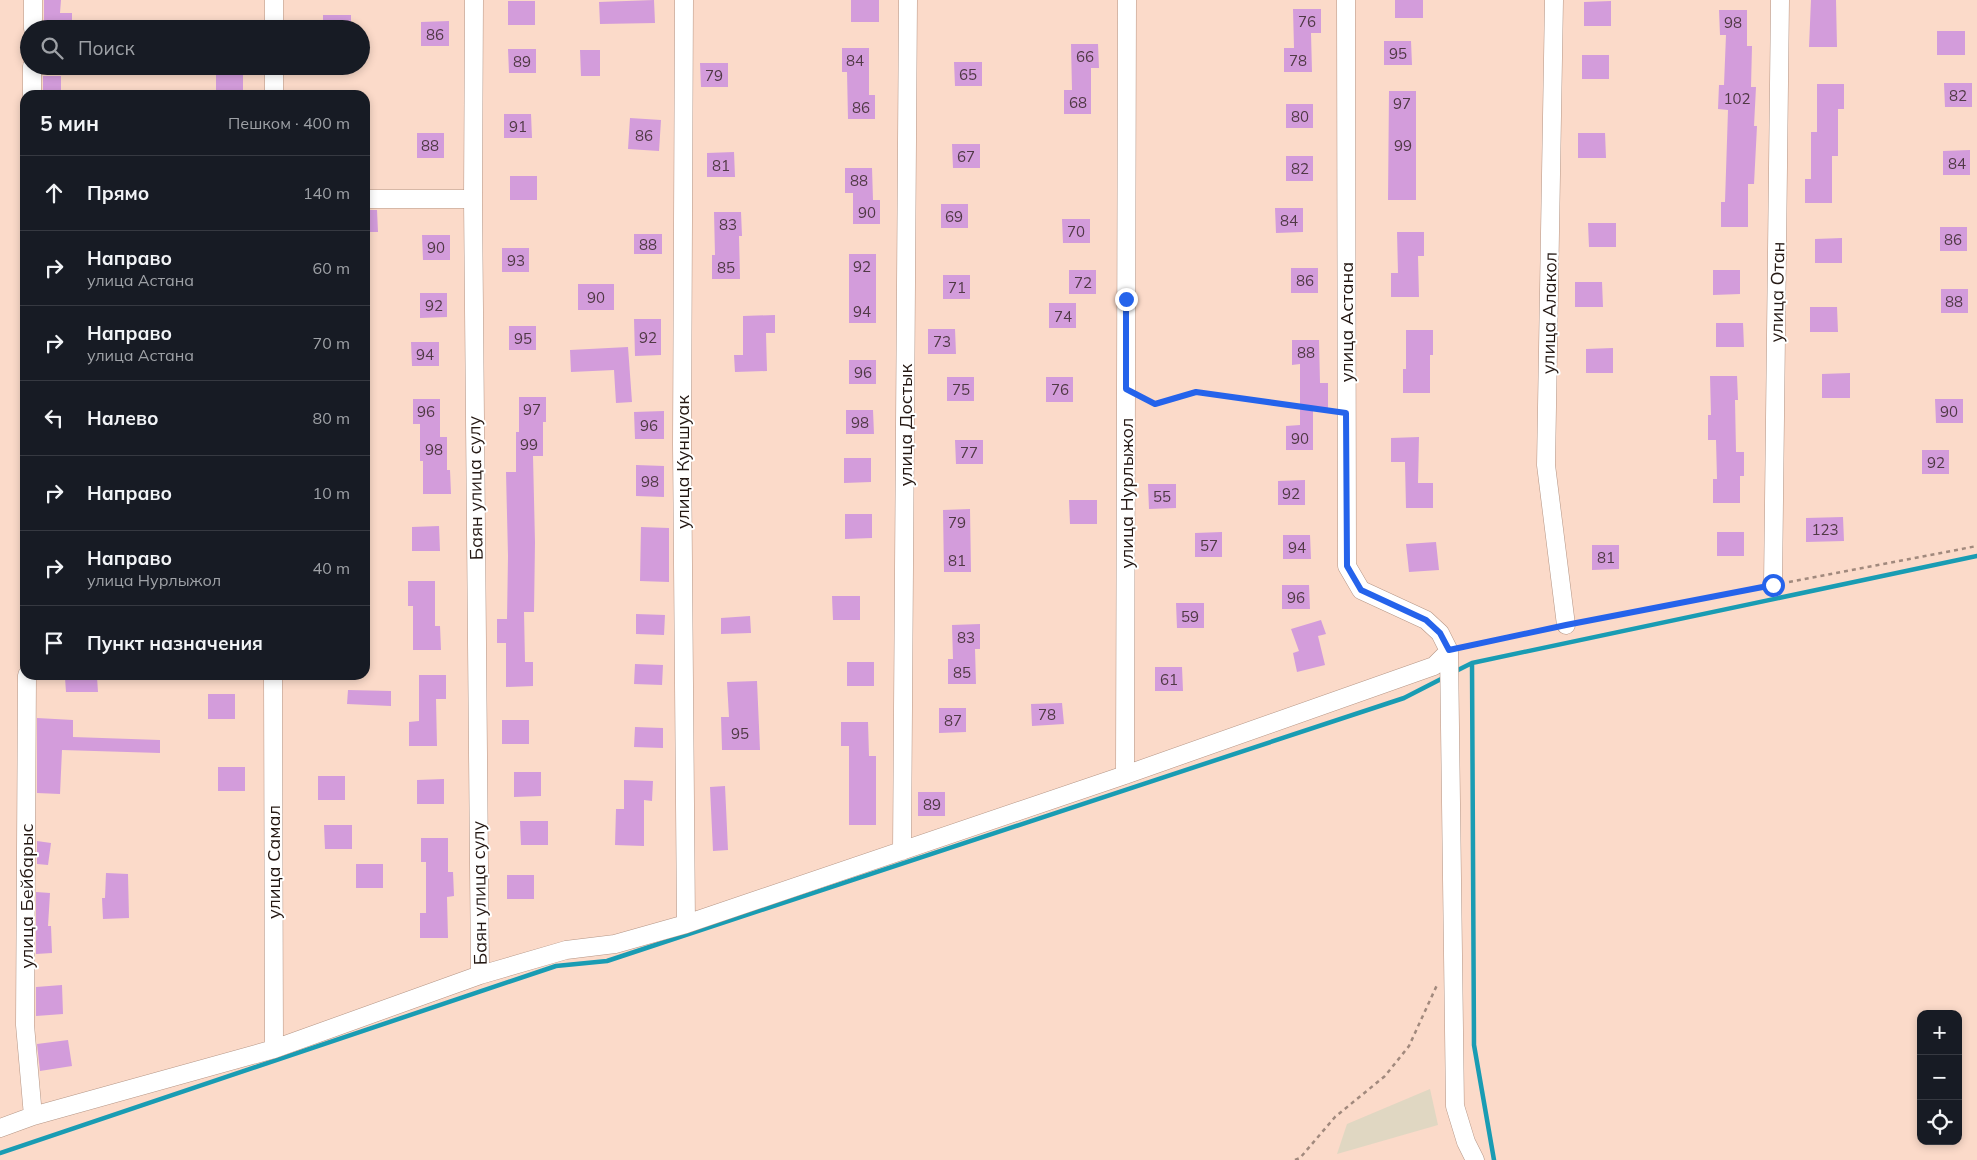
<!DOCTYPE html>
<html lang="ru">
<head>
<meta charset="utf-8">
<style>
  :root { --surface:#171b24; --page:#20242c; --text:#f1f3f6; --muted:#9ea1a6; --line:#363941 }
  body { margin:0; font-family:Mulish,sans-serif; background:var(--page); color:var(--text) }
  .controls { position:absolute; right:15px; bottom:15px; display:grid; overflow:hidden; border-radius:10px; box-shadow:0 2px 8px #0003 }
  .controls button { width:45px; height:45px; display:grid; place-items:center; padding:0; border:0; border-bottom:1px solid var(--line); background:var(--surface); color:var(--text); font:25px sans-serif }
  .stop { position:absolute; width:15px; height:15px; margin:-11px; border:4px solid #2563eb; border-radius:50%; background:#fff }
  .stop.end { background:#2563eb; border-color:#fff; box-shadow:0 1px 5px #0008 }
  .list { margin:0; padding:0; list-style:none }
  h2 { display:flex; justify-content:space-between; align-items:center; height:65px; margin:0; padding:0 20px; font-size:21px }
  h2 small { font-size:16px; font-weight:400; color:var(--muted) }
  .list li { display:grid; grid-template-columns:32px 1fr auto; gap:15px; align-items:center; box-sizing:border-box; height:75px; padding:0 20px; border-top:1px solid var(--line) }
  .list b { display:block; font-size:19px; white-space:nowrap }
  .list p { margin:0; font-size:16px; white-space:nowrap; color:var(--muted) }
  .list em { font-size:16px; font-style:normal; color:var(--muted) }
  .icon { flex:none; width:28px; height:28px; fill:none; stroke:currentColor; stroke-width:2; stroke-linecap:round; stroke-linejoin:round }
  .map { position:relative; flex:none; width:1977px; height:1160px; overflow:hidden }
  .search { position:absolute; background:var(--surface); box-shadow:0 2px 8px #0003; left:20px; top:20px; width:350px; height:55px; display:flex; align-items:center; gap:12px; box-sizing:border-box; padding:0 18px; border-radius:28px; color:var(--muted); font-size:19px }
  .panel { position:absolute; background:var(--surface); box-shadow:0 2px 8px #0003; left:20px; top:90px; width:350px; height:590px; border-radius:15px }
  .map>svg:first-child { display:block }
  .industrial { fill:#e0d7c2 }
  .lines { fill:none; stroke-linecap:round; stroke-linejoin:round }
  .stream { stroke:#199cb3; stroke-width:4.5 }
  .building { fill:#d39cdb }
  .street-casing { stroke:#b49585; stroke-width:19 }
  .path { stroke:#a1897d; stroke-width:2.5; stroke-dasharray:4 4; stroke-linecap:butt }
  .street { stroke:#fff; stroke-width:18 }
  .route { stroke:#2563eb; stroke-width:6 }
  .labels { text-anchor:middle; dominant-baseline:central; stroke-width:4; stroke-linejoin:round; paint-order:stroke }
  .number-label { font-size:15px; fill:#503945 }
  .street-label { font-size:18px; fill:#241813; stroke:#fff }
</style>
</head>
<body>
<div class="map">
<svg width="1977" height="1160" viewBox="0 0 1977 1160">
  <rect width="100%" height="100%" fill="#fbdac9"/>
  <path class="industrial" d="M 1430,1089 L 1438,1125 L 1337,1154 L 1347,1124 Z"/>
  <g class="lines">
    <path class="stream" d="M 1472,663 L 1474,1045 L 1494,1160
      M 1454,672 L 1472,663 L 1977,556
      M 0,1153 L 556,966 L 607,961 L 1404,698 L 1445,677"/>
  </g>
  <path class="building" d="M 44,0 L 61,0 L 60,13 L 72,13 L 72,29 L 44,29 Z
    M 654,0 L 655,23 L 600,24 L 599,2 Z
    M 851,0 L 879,0 L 879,22 L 851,22 Z
    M 1395,0 L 1423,0 L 1423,18 L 1395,18 Z
    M 1811,0 L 1836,0 L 1837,47 L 1809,47 Z
    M 508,1 L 535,1 L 535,25 L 508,25 Z
    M 1611,1 L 1611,26 L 1584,26 L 1584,2 Z
    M 1293,9 L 1321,9 L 1321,33 L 1311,33 L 1312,72 L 1284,72 L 1284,48 L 1294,48 Z
    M 1719,10 L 1747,10 L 1747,46 L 1752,46 L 1751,87 L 1756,87 L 1754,126 L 1757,126 L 1754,184 L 1748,184 L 1748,227 L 1721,227 L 1721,202 L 1725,202 L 1728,110 L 1718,109 L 1719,85 L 1724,85 L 1726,35 L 1720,35 Z
    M 323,15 L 351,15 L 351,29 L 323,29 Z
    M 449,21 L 449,46 L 421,46 L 421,22 Z
    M 1937,31 L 1965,31 L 1965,55 L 1937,55 Z
    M 1384,41 L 1411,41 L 1412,65 L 1384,65 Z
    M 1071,44 L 1098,44 L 1099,68 L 1091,68 L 1091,114 L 1064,114 L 1064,90 L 1072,90 Z
    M 842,48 L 869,48 L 869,95 L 875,95 L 875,119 L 848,119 L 847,72 L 842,72 Z
    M 508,49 L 536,49 L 536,73 L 509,73 Z
    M 580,50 L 600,50 L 600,76 L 581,76 Z
    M 1582,55 L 1609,55 L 1609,79 L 1582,79 Z
    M 954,62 L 982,62 L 982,86 L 955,86 Z
    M 700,63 L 728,63 L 728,87 L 701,87 Z
    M 216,67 L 243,67 L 243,91 L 216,91 Z
    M 43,76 L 61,76 L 61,95 L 43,95 Z
    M 1944,83 L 1972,83 L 1972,107 L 1945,107 Z
    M 1817,84 L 1844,84 L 1844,109 L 1838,109 L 1838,156 L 1832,156 L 1832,203 L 1805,203 L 1805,179 L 1811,179 L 1811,132 L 1817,132 Z
    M 1389,91 L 1416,91 L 1416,200 L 1388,200 Z
    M 1286,104 L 1313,104 L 1313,128 L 1286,128 Z
    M 504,114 L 531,114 L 532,138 L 504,138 Z
    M 630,118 L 661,120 L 659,151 L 628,149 Z
    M 417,133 L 444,133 L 444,158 L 417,158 Z
    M 1578,133 L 1605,133 L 1606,158 L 1578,158 Z
    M 952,144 L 980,144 L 980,168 L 953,168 Z
    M 1970,150 L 1970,175 L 1943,175 L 1943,151 Z
    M 734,152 L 735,177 L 707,177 L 707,153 Z
    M 1286,156 L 1313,156 L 1313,181 L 1286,181 Z
    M 845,168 L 872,168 L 873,200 L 880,200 L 880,224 L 853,224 L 853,193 L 845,193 Z
    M 510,176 L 537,176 L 537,200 L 510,200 Z
    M 941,204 L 968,204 L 968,228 L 941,228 Z
    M 1275,208 L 1303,208 L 1303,232 L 1276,233 Z
    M 365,210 L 377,210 L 378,232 L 365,232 Z
    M 714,212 L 741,212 L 742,236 L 739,236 L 740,279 L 712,279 L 712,255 L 715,255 Z
    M 1062,219 L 1090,219 L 1090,243 L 1063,243 Z
    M 1588,223 L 1616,223 L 1616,247 L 1589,247 Z
    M 1940,227 L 1967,227 L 1967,251 L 1940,251 Z
    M 1397,232 L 1424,232 L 1424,256 L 1418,256 L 1419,297 L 1391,297 L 1391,273 L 1398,273 Z
    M 634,234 L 662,234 L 662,254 L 634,254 Z
    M 422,235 L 450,235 L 450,260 L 423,260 Z
    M 1842,238 L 1842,263 L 1815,263 L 1815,239 Z
    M 502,248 L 529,248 L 529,272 L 502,272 Z
    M 849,254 L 876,254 L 876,323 L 849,323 Z
    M 1291,268 L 1318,268 L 1318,293 L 1291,293 Z
    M 1069,270 L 1096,270 L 1096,294 L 1069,294 Z
    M 1713,270 L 1740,270 L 1740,294 L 1713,295 Z
    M 943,275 L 970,275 L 970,299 L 943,299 Z
    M 1575,282 L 1602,282 L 1603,307 L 1575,307 Z
    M 578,284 L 614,284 L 614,310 L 578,310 Z
    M 1941,289 L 1968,289 L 1968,313 L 1941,313 Z
    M 420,293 L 447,293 L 447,317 L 420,318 Z
    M 1049,303 L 1076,303 L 1076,328 L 1049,328 Z
    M 1810,307 L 1837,307 L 1838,332 L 1810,332 Z
    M 775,315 L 775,333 L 766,333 L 767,371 L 735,372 L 734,355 L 743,355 L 743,316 Z
    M 634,319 L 661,319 L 661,355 L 635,356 Z
    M 1716,323 L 1743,323 L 1744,347 L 1716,347 Z
    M 509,326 L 536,326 L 536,350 L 509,350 Z
    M 928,329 L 955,329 L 956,354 L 928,354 Z
    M 1406,330 L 1433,330 L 1433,355 L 1430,355 L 1430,393 L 1403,393 L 1403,369 L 1406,369 Z
    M 1292,340 L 1319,340 L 1320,383 L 1328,383 L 1328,408 L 1313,408 L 1313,450 L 1286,450 L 1286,426 L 1300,425 L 1300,364 L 1292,365 Z
    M 411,342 L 439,342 L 439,366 L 412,366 Z
    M 628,347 L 632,402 L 616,403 L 614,370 L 571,372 L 570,350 Z
    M 1613,348 L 1613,373 L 1586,373 L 1586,349 Z
    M 849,360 L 876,360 L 876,384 L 849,384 Z
    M 1850,373 L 1850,398 L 1822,398 L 1822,374 Z
    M 1710,376 L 1737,376 L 1738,400 L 1735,400 L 1736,452 L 1744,452 L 1744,476 L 1740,476 L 1740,503 L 1713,503 L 1713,479 L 1717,479 L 1716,440 L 1708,440 L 1708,415 L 1711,415 Z
    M 947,377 L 974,377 L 974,401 L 947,401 Z
    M 1046,377 L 1073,377 L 1073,402 L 1046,402 Z
    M 519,397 L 546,397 L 546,422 L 543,422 L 543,456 L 533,456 L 535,542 L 534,612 L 524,612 L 525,662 L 533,662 L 533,686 L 506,687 L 506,643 L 497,643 L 497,619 L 507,619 L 508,556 L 506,472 L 516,472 L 516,432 L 519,432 Z
    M 413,399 L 440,399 L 440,437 L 447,437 L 447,470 L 450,470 L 451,494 L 423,494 L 423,461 L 420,461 L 420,424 L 413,424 Z
    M 1935,399 L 1963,399 L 1963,423 L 1936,423 Z
    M 846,410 L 873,410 L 874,434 L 846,434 Z
    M 664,411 L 664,439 L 635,439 L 634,412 Z
    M 1419,437 L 1418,483 L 1433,483 L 1433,508 L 1406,508 L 1405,462 L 1391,462 L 1391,438 Z
    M 955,440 L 983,440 L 983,464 L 956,464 Z
    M 1922,450 L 1949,450 L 1949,474 L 1922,474 Z
    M 844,458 L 871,458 L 871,482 L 844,483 Z
    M 636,465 L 664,466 L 664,497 L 636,496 Z
    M 1305,480 L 1305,505 L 1278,505 L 1278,481 Z
    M 1148,484 L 1176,484 L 1176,508 L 1149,509 Z
    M 1069,500 L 1097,500 L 1097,524 L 1070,524 Z
    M 970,509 L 971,572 L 944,572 L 943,510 Z
    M 845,514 L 872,514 L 872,538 L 845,539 Z
    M 1843,517 L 1844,541 L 1806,542 L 1806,518 Z
    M 439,526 L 440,551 L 412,551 L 412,527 Z
    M 641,527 L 669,528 L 669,582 L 640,581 Z
    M 1222,532 L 1222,557 L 1195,557 L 1195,533 Z
    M 1717,532 L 1744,532 L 1744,556 L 1717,556 Z
    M 1283,535 L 1310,535 L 1311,559 L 1283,559 Z
    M 1436,542 L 1439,570 L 1409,572 L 1406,544 Z
    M 1592,545 L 1619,545 L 1619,569 L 1592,570 Z
    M 408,581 L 435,581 L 435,626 L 440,626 L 441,650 L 413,650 L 413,606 L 408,606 Z
    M 1282,585 L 1309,585 L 1310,609 L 1282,609 Z
    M 832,596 L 860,596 L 860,620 L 833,620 Z
    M 1176,603 L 1204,603 L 1204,628 L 1177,628 Z
    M 636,614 L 665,615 L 664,635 L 636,634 Z
    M 750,616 L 751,633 L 721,634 L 721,618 Z
    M 1321,620 L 1326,634 L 1318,636 L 1325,665 L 1297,672 L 1293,653 L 1299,651 L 1291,629 Z
    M 980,624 L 980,649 L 975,649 L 976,684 L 948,684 L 948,659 L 953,659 L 952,625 Z
    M 847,662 L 874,662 L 874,686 L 847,686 Z
    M 635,664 L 663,665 L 662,685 L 634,684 Z
    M 1155,667 L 1182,667 L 1183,691 L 1155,691 Z
    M 419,675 L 446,675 L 446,699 L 436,699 L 437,746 L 409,746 L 409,722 L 419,721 Z
    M 97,677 L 98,692 L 66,692 L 65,678 Z
    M 757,681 L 760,750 L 722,750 L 721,717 L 729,717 L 727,682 Z
    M 348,690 L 391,691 L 391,706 L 347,704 Z
    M 208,694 L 235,694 L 235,719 L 208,719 Z
    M 1062,703 L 1064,724 L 1032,726 L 1031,704 Z
    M 939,708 L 966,708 L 966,732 L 939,733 Z
    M 37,718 L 73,720 L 73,737 L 160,740 L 160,753 L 62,750 L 60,794 L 37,793 Z
    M 502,720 L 529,720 L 529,744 L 502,744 Z
    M 841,722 L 868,722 L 869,756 L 876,756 L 876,825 L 849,825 L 849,746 L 841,746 Z
    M 635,727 L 663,728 L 663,748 L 634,747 Z
    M 218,767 L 245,767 L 245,791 L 218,791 Z
    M 514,772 L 541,772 L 541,796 L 514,797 Z
    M 318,776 L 345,776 L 345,800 L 318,800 Z
    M 444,779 L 444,804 L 417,804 L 417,780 Z
    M 624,780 L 653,781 L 652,801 L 644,800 L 644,846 L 615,845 L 616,809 L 624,809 Z
    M 725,786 L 728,850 L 713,851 L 710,787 Z
    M 918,792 L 945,792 L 945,816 L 918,816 Z
    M 520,821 L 548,821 L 548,845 L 521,845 Z
    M 324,825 L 352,825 L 352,849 L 325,849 Z
    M 421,838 L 448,838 L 448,872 L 453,872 L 454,896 L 447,897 L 448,938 L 420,938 L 420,913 L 426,913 L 426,862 L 421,862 Z
    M 37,841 L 51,843 L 48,865 L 37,864 Z
    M 356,864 L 383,864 L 383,888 L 356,888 Z
    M 106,873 L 128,874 L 129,918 L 103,919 L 102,898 L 105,898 Z
    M 507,875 L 534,875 L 534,899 L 507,899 Z
    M 36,892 L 50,893 L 48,926 L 51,926 L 52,953 L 36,954 Z
    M 62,985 L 63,1014 L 36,1016 L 36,987 Z
    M 68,1040 L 72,1066 L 40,1071 L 37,1044 Z"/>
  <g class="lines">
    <defs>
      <path id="street" d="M 474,0 L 473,199 L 480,975
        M 684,0 L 682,444 L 686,924
        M 1346,0 L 1347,566 L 1361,590 L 1426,620 L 1440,633 L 1449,651 L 1455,1106 L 1466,1142 L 1475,1160
        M 1554,0 L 1546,465 L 1566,625
        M 33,29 L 33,0
        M 274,29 L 274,0
        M 32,95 L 32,66
        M 274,95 L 274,66
        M 365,199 L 473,199
        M 1773,585 L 1780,0
        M 27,675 L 25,1025 L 33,1116
        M 273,675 L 274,1049
        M 1125,775 L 1127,0
        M 902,851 L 908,0
        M 0,1128 L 33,1116 L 274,1049 L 480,975 L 566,950 L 615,944 L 686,924 L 1125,775 L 1434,666 L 1449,651"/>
    </defs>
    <use href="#street" class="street-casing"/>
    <path class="path" d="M 1143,398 L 1155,405 L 1196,392 L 1330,411
      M 1789,582 L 1977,546
      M 1581,622 L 1757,588
      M 1463,647 L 1551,628
      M 1295,1160 L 1300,1158 L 1335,1117 L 1385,1076 L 1409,1046 L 1437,985"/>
    <use href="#street" class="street"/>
  </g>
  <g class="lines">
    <path class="route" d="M 1126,299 L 1126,389 L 1155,404 L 1196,392 L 1346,413 L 1347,566 L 1361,590 L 1426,620 L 1440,633 L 1449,650 L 1566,625 L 1773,585"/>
  </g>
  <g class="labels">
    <g class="number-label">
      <text x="1307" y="21">76</text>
      <text x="1733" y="22">98</text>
      <text x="435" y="34">86</text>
      <text x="1398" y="53">95</text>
      <text x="1085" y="56">66</text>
      <text x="855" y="60">84</text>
      <text x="1298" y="60">78</text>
      <text x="522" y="61">89</text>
      <text x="968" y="74">65</text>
      <text x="714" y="75">79</text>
      <text x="1958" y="95">82</text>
      <text x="1737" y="98">102</text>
      <text x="1078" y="102">68</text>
      <text x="1402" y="103">97</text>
      <text x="861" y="107">86</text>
      <text x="1300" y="116">80</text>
      <text x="518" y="126">91</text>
      <text x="644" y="135">86</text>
      <text x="430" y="145">88</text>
      <text x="1403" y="145">99</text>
      <text x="966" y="156">67</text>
      <text x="1957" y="163">84</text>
      <text x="721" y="165">81</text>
      <text x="1300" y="168">82</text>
      <text x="859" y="180">88</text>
      <text x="867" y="212">90</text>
      <text x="954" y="216">69</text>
      <text x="1289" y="220">84</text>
      <text x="728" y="224">83</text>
      <text x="1076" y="231">70</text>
      <text x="1953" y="239">86</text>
      <text x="648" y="244">88</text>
      <text x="436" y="247">90</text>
      <text x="516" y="260">93</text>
      <text x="862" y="266">92</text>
      <text x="726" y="267">85</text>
      <text x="1305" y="280">86</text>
      <text x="1083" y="282">72</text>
      <text x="957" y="287">71</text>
      <text x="596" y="297">90</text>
      <text x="1954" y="301">88</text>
      <text x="434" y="305">92</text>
      <text x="862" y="311">94</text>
      <text x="1063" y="316">74</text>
      <text x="648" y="337">92</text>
      <text x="523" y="338">95</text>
      <text x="942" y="341">73</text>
      <text x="1306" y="352">88</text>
      <text x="425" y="354">94</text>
      <text x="863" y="372">96</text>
      <text x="961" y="389">75</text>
      <text x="1060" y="389">76</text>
      <text x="532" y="409">97</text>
      <text x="426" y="411">96</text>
      <text x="1949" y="411">90</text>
      <text x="860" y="422">98</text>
      <text x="649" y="425">96</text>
      <text x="1300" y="438">90</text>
      <text x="529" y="444">99</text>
      <text x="434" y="449">98</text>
      <text x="969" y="452">77</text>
      <text x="1936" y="462">92</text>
      <text x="650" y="481">98</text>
      <text x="1291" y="493">92</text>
      <text x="1162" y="496">55</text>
      <text x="957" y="522">79</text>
      <text x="1825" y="529">123</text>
      <text x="1209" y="545">57</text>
      <text x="1297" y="547">94</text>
      <text x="1606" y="557">81</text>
      <text x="957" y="560">81</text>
      <text x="1296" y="597">96</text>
      <text x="1190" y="616">59</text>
      <text x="966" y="637">83</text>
      <text x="962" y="672">85</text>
      <text x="1169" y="679">61</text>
      <text x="1047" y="714">78</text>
      <text x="953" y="720">87</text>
      <text x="740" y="733">95</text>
      <text x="932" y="804">89</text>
    </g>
    <g class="street-label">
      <text transform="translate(1777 292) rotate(-89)">улица Отан</text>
      <text transform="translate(1549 313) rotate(-89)">улица Алакол</text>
      <text transform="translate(1346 322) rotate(-90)">улица Астана</text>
      <text transform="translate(905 425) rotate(-90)">улица Достык</text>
      <text transform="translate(682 462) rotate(-90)">улица Куншуак</text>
      <text transform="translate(475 488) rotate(-91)">Баян улица сулу</text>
      <text transform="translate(1126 493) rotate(-90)">улица Нурлыжол</text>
      <text transform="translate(273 862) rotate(-90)">улица Самал</text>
      <text transform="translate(479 893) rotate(-91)">Баян улица сулу</text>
      <text transform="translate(26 896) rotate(-90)">улица Бейбарыс</text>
    </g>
  </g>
</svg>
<div class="controls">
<button>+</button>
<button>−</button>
<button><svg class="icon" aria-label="locate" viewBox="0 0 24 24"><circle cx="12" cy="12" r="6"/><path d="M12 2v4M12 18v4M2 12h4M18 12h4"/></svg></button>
</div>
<div class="stop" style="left:1773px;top:585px"></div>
<div class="stop end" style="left:1126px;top:299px"></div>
<div class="search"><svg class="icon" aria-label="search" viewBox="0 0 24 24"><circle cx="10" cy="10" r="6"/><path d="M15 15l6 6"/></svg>Поиск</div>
<section class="panel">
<h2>5 мин<small>Пешком · 400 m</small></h2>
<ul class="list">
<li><svg class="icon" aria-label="ahead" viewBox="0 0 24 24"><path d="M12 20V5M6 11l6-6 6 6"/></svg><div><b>Прямо</b></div><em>140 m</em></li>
<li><svg class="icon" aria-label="right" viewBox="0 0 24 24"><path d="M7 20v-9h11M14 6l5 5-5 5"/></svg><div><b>Направо</b><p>улица Астана</p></div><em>60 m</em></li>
<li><svg class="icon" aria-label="right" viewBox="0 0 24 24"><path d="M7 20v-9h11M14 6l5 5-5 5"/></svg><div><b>Направо</b><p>улица Астана</p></div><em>70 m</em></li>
<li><svg class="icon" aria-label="left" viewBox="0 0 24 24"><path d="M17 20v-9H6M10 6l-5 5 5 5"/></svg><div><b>Налево</b></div><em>80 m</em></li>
<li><svg class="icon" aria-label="right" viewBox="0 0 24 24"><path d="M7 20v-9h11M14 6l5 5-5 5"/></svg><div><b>Направо</b></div><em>10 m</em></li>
<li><svg class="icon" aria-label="right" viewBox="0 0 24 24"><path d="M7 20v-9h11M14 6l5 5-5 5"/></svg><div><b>Направо</b><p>улица Нурлыжол</p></div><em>40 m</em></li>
<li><svg class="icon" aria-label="arrive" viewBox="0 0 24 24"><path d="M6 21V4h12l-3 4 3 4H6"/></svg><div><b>Пункт назначения</b></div></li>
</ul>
</section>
</div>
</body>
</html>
